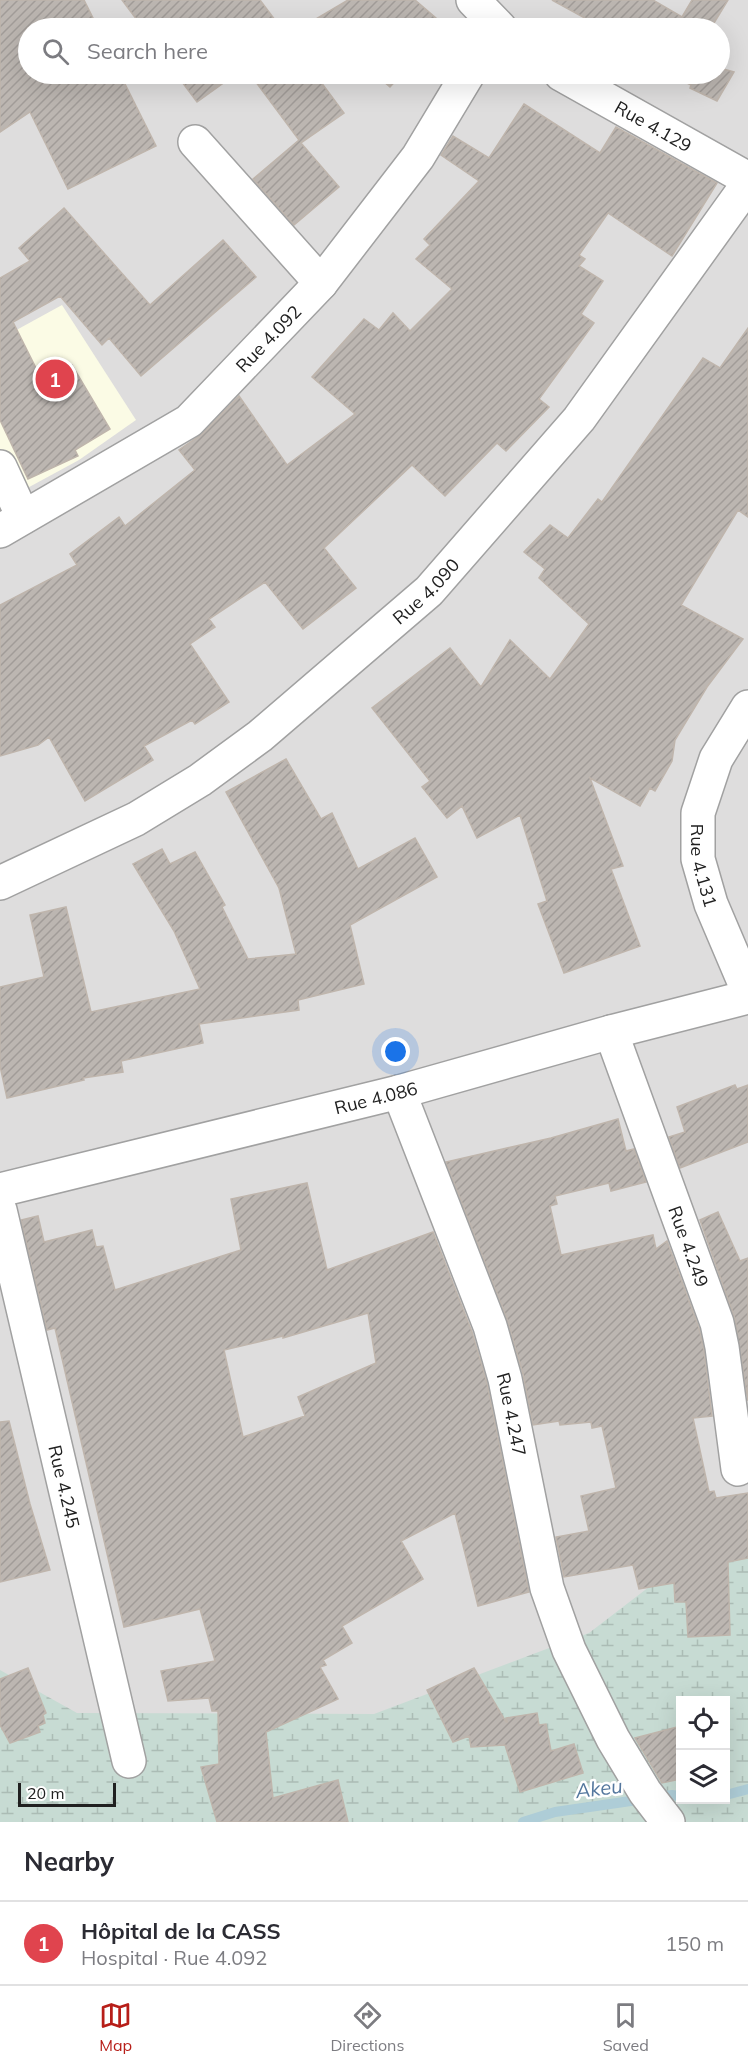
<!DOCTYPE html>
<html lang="en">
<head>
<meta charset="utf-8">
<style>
  :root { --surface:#fff; --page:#f7f7f7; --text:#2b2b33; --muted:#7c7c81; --line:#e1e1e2; --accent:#b71e19 }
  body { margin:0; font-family:Mulish,sans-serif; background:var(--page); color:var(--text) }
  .controls { position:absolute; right:18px; bottom:18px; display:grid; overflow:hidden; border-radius:0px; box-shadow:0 6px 24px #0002 }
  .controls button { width:54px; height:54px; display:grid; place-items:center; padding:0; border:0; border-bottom:2px solid var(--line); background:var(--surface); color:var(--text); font:30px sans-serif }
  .scale { position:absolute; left:18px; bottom:15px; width:98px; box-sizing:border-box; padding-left:6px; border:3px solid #202020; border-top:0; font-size:16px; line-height:21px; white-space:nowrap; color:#202020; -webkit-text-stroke:4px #fff; paint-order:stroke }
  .you { position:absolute; left:396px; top:1052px; width:21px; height:21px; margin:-15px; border:4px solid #fff; border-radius:50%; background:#1a73e8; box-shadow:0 0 0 9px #1a73e833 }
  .badge { display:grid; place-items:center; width:39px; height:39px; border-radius:50%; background:var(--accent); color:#fff; font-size:20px; font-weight:700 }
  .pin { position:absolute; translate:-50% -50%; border:3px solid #fff; box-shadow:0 2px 6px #0006 }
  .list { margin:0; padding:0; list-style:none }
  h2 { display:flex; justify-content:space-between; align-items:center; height:78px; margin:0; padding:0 24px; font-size:26px }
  h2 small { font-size:20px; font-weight:400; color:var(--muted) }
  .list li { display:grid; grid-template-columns:39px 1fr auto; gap:18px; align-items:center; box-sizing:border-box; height:84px; padding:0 24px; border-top:2px solid var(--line) }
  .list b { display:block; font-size:22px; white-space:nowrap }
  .list p { margin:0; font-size:20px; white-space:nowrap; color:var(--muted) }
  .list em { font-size:20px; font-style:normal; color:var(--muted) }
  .icon { flex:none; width:33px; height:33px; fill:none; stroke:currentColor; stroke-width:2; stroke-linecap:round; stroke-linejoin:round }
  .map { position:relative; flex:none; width:748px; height:1822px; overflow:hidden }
  .search { position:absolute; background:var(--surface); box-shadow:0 6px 24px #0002; left:18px; right:18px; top:18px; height:66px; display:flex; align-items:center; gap:15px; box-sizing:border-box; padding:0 21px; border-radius:33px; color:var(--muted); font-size:22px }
  .sheet { height:162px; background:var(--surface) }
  nav { display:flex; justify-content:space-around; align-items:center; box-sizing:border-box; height:84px; border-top:2px solid var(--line); background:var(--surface); font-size:16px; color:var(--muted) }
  nav a { display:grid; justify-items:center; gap:3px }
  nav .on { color:var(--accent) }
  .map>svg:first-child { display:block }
  .residential { fill:#dedddd; fill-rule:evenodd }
  .education { fill:#fbfbe5 }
  .wetland { fill:url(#wetland-marsh); fill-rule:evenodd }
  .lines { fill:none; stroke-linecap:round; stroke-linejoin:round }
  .stream { stroke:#aecdd7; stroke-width:10 }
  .building { fill:url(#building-hatch); stroke:#bfb5ac; stroke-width:1.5; fill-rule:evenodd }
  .minor-casing { stroke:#a1a1a1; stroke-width:36 }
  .minor { stroke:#fff; stroke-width:33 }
  .labels { text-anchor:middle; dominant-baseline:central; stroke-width:5; stroke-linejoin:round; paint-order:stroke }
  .street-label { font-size:18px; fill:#202020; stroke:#fff }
  .water-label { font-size:20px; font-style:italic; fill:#54779e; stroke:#fff }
</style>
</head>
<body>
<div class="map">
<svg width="748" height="1822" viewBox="0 0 748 1822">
  <defs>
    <pattern id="wetland-marsh" width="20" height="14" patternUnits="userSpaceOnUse" patternTransform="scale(1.5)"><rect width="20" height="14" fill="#c7dbd3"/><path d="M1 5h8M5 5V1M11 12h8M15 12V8" fill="none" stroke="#abbcb5"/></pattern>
    <pattern id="building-hatch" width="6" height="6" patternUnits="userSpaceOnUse" patternTransform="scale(1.5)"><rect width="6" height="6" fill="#bcb6b1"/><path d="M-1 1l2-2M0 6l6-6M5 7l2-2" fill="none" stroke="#a19c98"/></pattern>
  </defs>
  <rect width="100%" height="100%" fill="#efede8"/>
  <path class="residential" d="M 0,0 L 748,0 L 748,1822 L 0,1822 ZM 28,28 L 720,28 L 720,74 L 28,74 ZM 680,1700 L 726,1700 L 726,1800 L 680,1800 Z"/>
  <path class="education" d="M 62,305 L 136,420 L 79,460 L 20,492 L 0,449 L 0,339 Z"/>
  <path class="wetland" d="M 748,1511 L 748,1822 L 0,1822 L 0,1670 L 77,1713 L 374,1714 L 589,1633 ZM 680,1700 L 726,1700 L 726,1800 L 680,1800 Z"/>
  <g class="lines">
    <path class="stream" d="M 726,1795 L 748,1789
      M 523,1822 L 555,1812 L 672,1795 L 680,1796"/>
  </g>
  <path class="building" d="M 0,0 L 84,0 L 98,28 L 28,28 L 28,74 L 120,74 L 156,146 L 68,189 L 30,112 L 0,132 Z
    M 122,0 L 260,0 L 281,28 L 143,28 Z
    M 348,0 L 415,0 L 444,25 L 442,28 L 324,28 L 314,20 Z
    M 552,0 L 653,0 L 682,17 L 692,0 L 728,0 L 711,28 L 592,28 L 594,23 Z
    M 720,68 L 734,72 L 717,101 L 690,88 L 691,85 L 669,74 L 720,74 Z
    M 176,74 L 236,74 L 197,102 Z
    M 250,74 L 315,74 L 344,113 L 301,143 L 339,187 L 294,225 L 253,179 L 299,140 Z
    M 375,74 L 402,74 L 390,87 Z
    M 524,104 L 600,153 L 616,127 L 717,183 L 672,256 L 608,213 L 579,255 L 585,259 L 579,266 L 603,281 L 581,314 L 594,323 L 539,399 L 549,407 L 506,451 L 497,443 L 445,496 L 412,465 L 324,548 L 356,588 L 303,629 L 265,582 L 209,619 L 215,627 L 190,644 L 229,702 L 195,724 L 192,720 L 144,746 L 153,760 L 85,801 L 49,737 L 38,745 L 0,756 L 0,605 L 77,565 L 70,554 L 119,517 L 125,526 L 195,470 L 179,450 L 202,434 L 239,396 L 287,465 L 355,414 L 312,377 L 364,319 L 379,330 L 393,313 L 410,331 L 452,289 L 416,259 L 430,245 L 424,239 L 479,181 L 441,155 L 453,136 L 489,158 Z
    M 64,208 L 150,305 L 223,240 L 256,277 L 141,376 L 109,338 L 102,345 L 60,296 L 13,322 L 43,382 L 72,365 L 110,429 L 75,450 L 78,456 L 28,479 L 0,420 L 0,278 L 30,261 L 19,248 Z
    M 748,328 L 748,517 L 738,510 L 681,605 L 743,639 L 707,687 L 675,740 L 672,761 L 655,791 L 650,788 L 640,806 L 590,778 L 623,866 L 611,869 L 640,946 L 564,973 L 538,904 L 547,901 L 520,815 L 477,838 L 462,806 L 447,818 L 422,787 L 430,781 L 372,708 L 450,648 L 481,687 L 510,640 L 550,679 L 589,624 L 539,578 L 545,569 L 524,552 L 550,525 L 568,538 L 598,499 L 602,502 L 703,358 L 720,368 Z
    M 286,759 L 321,819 L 332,813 L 358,869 L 415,838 L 437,877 L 350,925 L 364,984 L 298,1000 L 299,1010 L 199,1024 L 203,1043 L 121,1061 L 123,1072 L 83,1078 L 84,1080 L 7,1098 L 0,1066 L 0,987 L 44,977 L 30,915 L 66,907 L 91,1012 L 200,989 L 174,931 L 133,864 L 162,849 L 170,864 L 195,852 L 225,905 L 222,907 L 248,959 L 296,954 L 279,888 L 226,792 Z
    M 735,1085 L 737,1089 L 748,1085 L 748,1142 L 680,1168 L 669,1137 L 685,1132 L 677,1107 Z
    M 618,1119 L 626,1151 L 634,1149 L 646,1182 L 611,1191 L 609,1183 L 555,1196 L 557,1204 L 550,1206 L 561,1255 L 653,1235 L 656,1249 L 667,1241 L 699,1328 L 704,1350 L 712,1416 L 693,1418 L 709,1492 L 714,1491 L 716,1498 L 748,1493 L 748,1558 L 728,1562 L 730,1635 L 688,1637 L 686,1602 L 675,1602 L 674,1583 L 639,1589 L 633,1565 L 564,1577 L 556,1537 L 589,1531 L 581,1496 L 616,1488 L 602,1426 L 592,1428 L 591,1422 L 560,1425 L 559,1421 L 533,1425 L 523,1374 L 507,1319 L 446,1162 L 551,1138 Z
    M 307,1183 L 327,1270 L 433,1232 L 472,1332 L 487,1383 L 529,1592 L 478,1606 L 455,1513 L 401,1541 L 423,1579 L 342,1626 L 352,1643 L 323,1660 L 326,1665 L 320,1667 L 338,1699 L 266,1732 L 273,1798 L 338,1780 L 348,1822 L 217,1822 L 201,1767 L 219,1764 L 218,1711 L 212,1711 L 209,1698 L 168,1701 L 161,1671 L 215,1661 L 200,1609 L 124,1627 L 55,1328 L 47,1330 L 21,1220 L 38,1216 L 44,1242 L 92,1230 L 96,1247 L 103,1246 L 115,1290 L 241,1250 L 231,1199 ZM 368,1313 L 376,1363 L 298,1397 L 305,1416 L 243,1437 L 224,1350 L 283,1336 L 283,1338 Z
    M 718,1212 L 740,1261 L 748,1258 L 748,1401 L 735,1319 L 700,1220 Z
    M 9,1421 L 30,1504 L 50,1570 L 0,1582 L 0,1422 Z
    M 28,1668 L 46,1713 L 43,1715 L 45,1723 L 38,1726 L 40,1732 L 10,1743 L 0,1725 L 0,1679 Z
    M 474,1668 L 506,1722 L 507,1722 L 506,1718 L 537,1713 L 539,1725 L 546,1724 L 551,1751 L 574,1744 L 583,1773 L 520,1792 L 505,1745 L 471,1747 L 469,1736 L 453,1742 L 427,1690 Z
    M 681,1726 L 681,1779 L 662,1783 L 635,1738 Z"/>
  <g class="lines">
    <defs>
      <g id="minor">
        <path d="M 473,0 L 500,28"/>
        <path id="s1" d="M 561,74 L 748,179"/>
        <path d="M 195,142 L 321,283"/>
        <path d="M 0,467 L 23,517"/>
        <path id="s2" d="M 0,531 L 189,421 L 321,283 L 418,157 L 468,74"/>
        <path id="s3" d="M 748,707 L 716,759 L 698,813 L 698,859 L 711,904 L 748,991"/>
        <path id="s4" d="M 0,883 L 136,819 L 200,780 L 260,736 L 429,591 L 579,419 L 748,184"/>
        <path id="s5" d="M 611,1032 L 717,1323 L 722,1347 L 738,1469"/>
        <path id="s6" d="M 399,1092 L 490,1326 L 505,1379 L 547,1588 L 569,1650 L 613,1739 L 645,1792 L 668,1822"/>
        <path id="s7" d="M 0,1190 L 399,1092 L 611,1032 L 748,997"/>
        <path id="s8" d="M 0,1210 L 129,1761"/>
      </g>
    </defs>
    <use href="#minor" class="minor-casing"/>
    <use href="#minor" class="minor"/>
  </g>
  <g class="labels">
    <g class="street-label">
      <text stroke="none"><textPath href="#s1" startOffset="106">Rue 4.129</textPath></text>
      <text stroke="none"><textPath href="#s2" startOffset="333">Rue 4.092</textPath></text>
      <text stroke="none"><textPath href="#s4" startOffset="520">Rue 4.090</textPath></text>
      <text stroke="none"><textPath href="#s3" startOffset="171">Rue 4.131</textPath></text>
      <text stroke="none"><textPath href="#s7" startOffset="387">Rue 4.086</textPath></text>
      <text stroke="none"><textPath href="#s5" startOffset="228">Rue 4.249</textPath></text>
      <text stroke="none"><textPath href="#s6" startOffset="342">Rue 4.247</textPath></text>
      <text stroke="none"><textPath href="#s8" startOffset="284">Rue 4.245</textPath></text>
    </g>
    <g class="water-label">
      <text transform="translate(599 1788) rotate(-7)">Akeu</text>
    </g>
  </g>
</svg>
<div class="controls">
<button><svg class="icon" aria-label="locate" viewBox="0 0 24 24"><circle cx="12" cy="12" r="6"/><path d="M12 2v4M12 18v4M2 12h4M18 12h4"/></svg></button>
<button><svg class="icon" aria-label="layers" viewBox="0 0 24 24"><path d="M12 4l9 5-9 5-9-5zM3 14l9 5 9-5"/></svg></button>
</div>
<div class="scale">20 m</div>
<div class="you"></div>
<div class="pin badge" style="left:55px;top:379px;background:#e0444e">1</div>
<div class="search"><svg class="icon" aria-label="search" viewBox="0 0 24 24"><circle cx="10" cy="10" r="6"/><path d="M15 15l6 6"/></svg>Search here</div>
</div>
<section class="sheet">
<h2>Nearby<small></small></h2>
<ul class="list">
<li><span class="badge" style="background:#e0444e">1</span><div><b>Hôpital de la CASS</b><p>Hospital · Rue 4.092</p></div><em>150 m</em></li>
</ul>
</section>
<nav>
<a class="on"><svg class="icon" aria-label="map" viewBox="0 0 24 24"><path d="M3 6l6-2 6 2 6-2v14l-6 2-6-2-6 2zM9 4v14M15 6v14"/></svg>Map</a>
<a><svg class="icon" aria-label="directions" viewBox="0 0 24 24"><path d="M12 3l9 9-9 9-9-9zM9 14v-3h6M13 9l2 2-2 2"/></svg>Directions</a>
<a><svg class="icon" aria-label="saved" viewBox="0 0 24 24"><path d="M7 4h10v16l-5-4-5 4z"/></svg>Saved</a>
</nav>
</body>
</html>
